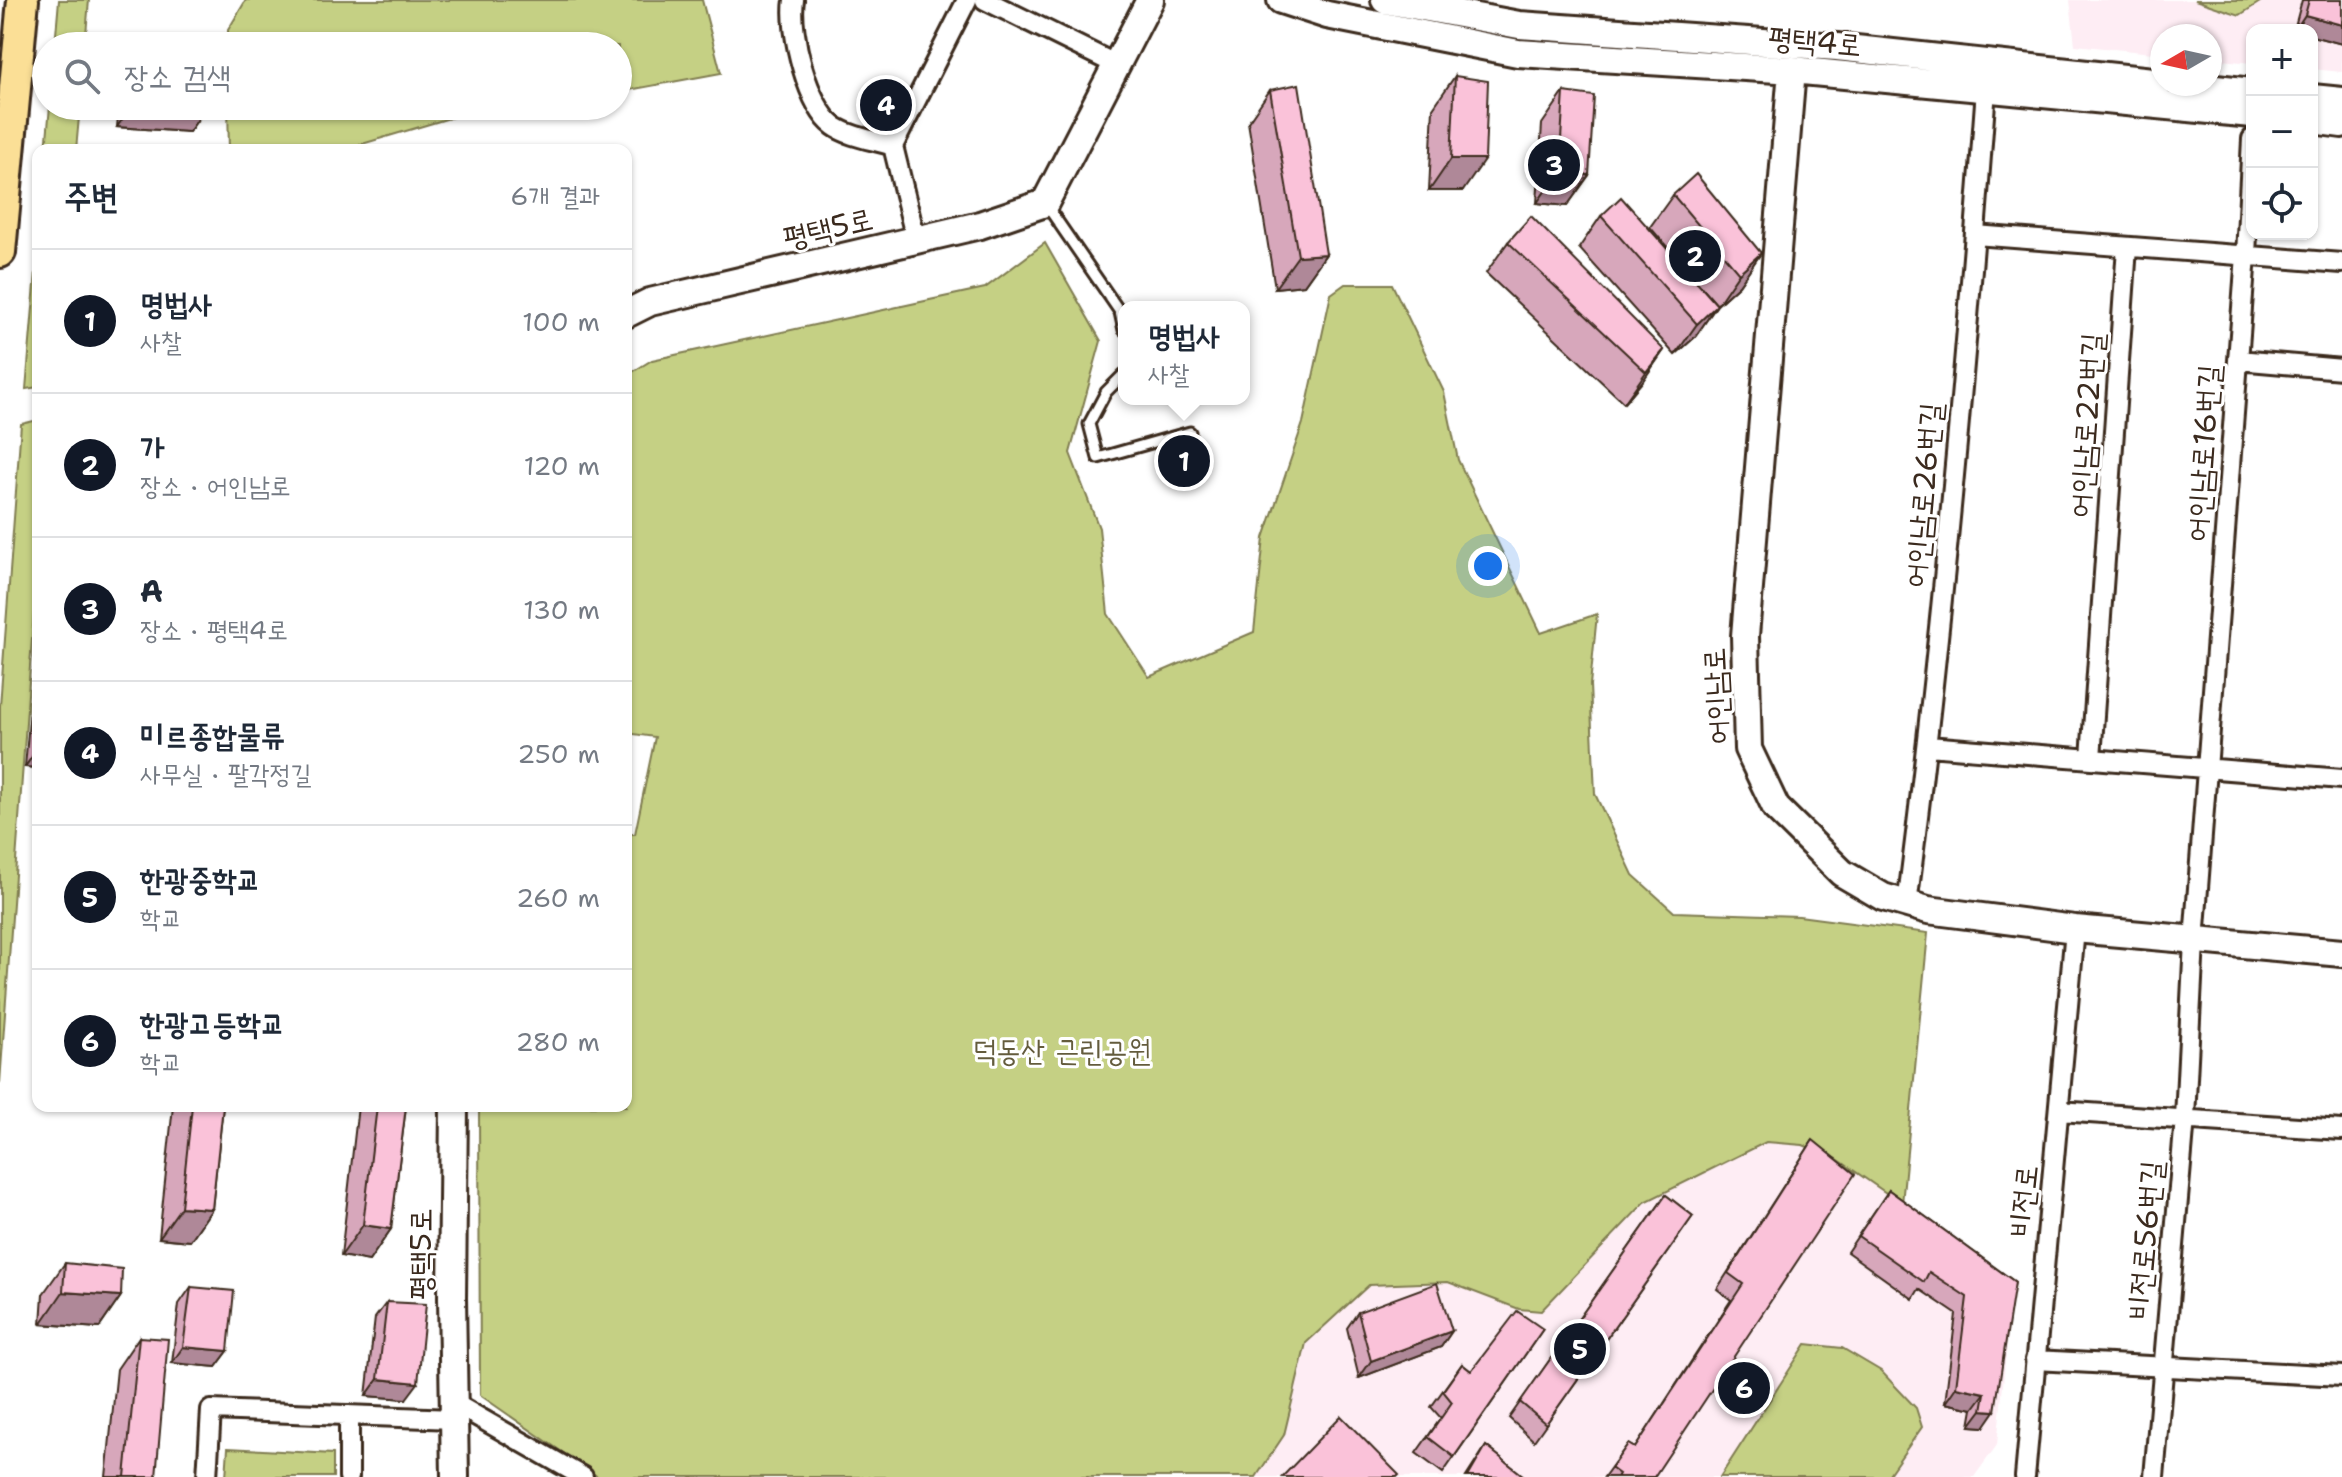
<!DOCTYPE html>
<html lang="ko">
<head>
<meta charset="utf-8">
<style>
  :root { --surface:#fff; --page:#f2f2f3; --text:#1f2937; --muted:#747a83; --line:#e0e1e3; --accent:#111827 }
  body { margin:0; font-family:"Shantell Sans","Poor Story",sans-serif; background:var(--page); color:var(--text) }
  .controls { position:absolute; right:24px; top:24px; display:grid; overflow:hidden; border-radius:16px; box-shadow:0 2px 6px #0004 }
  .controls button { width:72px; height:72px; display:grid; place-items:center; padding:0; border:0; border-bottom:2px solid var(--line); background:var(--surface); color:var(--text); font:40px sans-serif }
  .compass { position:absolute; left:2150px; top:24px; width:72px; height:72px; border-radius:50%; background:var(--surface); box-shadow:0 2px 6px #0004; rotate:261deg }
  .you { position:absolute; left:1488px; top:566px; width:28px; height:28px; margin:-20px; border:6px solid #fff; border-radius:50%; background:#1a73e8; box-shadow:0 0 0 12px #1a73e833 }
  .badge { display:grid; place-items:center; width:52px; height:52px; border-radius:50%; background:var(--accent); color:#fff; font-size:26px; font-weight:700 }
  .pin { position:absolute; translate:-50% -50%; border:4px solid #fff; box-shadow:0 2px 8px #0006 }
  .popup { position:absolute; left:1118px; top:301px; width:132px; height:104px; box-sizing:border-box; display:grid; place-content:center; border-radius:16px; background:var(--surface); filter:drop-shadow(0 2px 6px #0005); font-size:26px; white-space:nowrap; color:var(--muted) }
  .popup b { font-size:30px; color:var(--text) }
  .popup::after { content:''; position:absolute; left:50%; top:100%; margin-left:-16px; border:16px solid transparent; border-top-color:var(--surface) }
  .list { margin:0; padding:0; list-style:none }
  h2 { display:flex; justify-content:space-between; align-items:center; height:104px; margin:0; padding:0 32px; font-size:34px }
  h2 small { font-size:26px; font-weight:400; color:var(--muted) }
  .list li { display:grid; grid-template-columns:52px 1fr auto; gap:24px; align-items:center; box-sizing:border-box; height:144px; padding:0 32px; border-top:2px solid var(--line) }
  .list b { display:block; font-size:30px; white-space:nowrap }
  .list p { margin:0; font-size:26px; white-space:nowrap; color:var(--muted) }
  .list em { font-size:26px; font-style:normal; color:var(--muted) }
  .icon { flex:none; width:44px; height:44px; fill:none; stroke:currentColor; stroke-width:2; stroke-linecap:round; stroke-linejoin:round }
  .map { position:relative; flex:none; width:2342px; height:1477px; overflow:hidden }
  .search { position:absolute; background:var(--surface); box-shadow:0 2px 6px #0004; left:32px; top:32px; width:600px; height:88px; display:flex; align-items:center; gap:20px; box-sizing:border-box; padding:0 28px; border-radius:44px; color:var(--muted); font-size:30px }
  .panel { position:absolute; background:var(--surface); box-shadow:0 2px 6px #0004; left:32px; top:144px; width:600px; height:968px; border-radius:16px }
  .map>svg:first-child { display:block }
  .built { fill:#feedf4 }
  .green { fill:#c5d084; stroke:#807d51; stroke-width:2 }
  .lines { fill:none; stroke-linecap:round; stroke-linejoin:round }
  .lane-casing { stroke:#3b2a1e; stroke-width:15 }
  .street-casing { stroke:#3b2a1e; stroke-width:24 }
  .secondary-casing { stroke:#3b2a1e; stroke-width:32 }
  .primary-casing { stroke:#3b2a1e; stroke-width:36 }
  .lane { stroke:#fff; stroke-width:9 }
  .street { stroke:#fff; stroke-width:18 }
  .secondary { stroke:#fff; stroke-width:26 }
  .primary { stroke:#fbdf96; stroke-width:30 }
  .wall { fill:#d7a7bb; stroke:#3b2a1e; stroke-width:2 }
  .shaded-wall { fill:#af8898; stroke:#3b2a1e; stroke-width:2 }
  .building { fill:#fac2d9; stroke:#3b2a1e; stroke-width:2 }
  .labels { text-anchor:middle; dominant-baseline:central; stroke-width:6; stroke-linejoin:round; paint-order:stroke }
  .street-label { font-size:30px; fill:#3b2a1e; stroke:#fff }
  .park-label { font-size:30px; fill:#645c3d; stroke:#fff }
</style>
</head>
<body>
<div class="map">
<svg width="2342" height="1477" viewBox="0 0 2342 1477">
  <rect width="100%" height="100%" fill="#fff"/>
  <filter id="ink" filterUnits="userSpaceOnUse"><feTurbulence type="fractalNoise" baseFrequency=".0125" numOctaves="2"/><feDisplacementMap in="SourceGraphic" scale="16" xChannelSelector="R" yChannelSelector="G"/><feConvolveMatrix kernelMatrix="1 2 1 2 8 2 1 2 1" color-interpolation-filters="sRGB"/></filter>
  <g filter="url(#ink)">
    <path class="built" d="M 2070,0 L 2342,0 L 2342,72 L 2312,69 L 2312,30 L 2252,30 L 2252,63 L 2210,59 L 2210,36 L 2162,36 L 2162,54 L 2075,45 Z
      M 1766,1142 L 1803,1145 L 1837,1159 L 1941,1230 L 2013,1285 L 1997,1445 L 1974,1477 L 1256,1477 L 1284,1435 L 1306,1343 L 1369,1284 L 1448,1282 L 1519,1309 L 1541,1310 L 1645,1202 Z"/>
    <path class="green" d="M 59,0 L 89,0 L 85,46 L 55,46 Z
      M 246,0 L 702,0 L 721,73 L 618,92 L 618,46 L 228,46 L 228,30 Z
      M 2195,0 L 2263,0 L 2240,15 Z
      M 50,106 L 80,106 L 76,150 L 46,150 Z
      M 228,106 L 490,106 L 352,147 L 352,150 L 229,150 Z
      M 1045,243 L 1101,341 L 1070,453 L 1099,528 L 1108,614 L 1149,677 L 1254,632 L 1264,538 L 1303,423 L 1331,294 L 1345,284 L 1392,284 L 1444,392 L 1458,460 L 1541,633 L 1597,614 L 1590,685 L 1595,794 L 1633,875 L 1674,912 L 1799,916 L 1928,933 L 1902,1204 L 1837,1159 L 1803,1145 L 1766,1142 L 1645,1202 L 1541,1311 L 1519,1309 L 1448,1282 L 1369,1285 L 1306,1343 L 1284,1435 L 1256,1477 L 598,1477 L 480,1395 L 479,1106 L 626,1106 L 626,834 L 635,834 L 655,737 L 626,733 L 626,376 L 652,360 L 985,288 Z
      M 38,249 L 38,387 L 26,389 Z
      M 38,420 L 38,556 L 0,1083 L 0,706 L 21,424 Z
      M 1806,1344 L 1842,1348 L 1881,1371 L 1916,1408 L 1922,1427 L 1887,1477 L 1720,1477 Z
      M 228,1448 L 333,1454 L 333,1477 L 226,1477 Z"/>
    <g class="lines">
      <defs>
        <path id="lane" d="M 1045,203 L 1120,312 L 1124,330
          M 1124,374 L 1106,392 L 1089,424 L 1098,458 L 1190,432"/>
        <path id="street" d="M 794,0 C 789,32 808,107 834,126 C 849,137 875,140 893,146 L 967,0
          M 985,0 L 1117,65
          M 893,146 L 916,240
          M 1975,235 L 2342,263
          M 2238,360 L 2342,369
          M 1928,746 L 2342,779
          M 2091,758 L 2127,247
          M 1907,905 C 1942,634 1966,361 1986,89
          M 2059,1111 L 2342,1130
          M 2035,1360 L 2342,1376
          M 454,1403 L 583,1477
          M 207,1477 L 211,1410 L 454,1419
          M 349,1477 L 349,1415
          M 2025,1477 L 2075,929
          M 2154,1477 L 2185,1118 L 2194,941 L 2246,255 L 2252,139"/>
        <path id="secondary" d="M 1281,0 L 1327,15 L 1518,53 L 1792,70 L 2252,114
          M 1385,0 L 1519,25 L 1837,47 L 2162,82
          M 1792,70 L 1745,636 L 1748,749 L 1776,808 L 1842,873 L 1883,897 L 1928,910 L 2075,929 L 2342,953
          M 2180,84 L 2252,92
          M 2312,98 L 2342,101
          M 2312,120 L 2342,124
          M 626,314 L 650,302 L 980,225 L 1045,203 L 1150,0
          M 454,1106 L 452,1298 L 455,1477"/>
        <path id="primary" d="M 0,252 L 23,0"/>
      </defs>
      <use href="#lane" class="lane-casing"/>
      <use href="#street" class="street-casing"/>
      <use href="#secondary" class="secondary-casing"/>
      <use href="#primary" class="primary-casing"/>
      <use href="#lane" class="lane"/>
      <use href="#street" class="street"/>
      <use href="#secondary" class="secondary"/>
      <use href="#primary" class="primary"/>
    </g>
    <path class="wall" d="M 2302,0 L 2342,0 L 2342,44 L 2312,36 L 2312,30 L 2294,30 Z
      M 1455,76 L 1463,191 L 1429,191 L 1433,108 Z
      M 1270,90 L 1326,254 L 1304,285 L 1275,288 L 1248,122 Z
      M 1564,92 L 1589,175 L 1567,206 L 1537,203 L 1542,124 Z
      M 119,106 L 207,106 L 189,132 L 117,127 Z
      M 1673,195 L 1761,253 L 1739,285 L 1717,305 L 1650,227 Z
      M 1601,216 L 1717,305 L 1695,337 L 1675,355 L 1579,248 Z
      M 1508,242 L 1664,350 L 1642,382 L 1624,403 L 1486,273 Z
      M 38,619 L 38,768 L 25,767 Z
      M 173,1106 L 223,1106 L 212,1209 L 190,1241 L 159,1238 Z
      M 358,1106 L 406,1106 L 391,1229 L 369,1261 L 341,1256 Z
      M 1813,1140 L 1654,1477 L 1604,1477 L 1628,1444 L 1635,1448 L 1731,1300 L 1717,1289 Z
      M 1889,1190 L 2015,1282 L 1984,1427 L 1970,1426 L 1973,1409 L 1945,1403 L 1956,1314 L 1919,1289 L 1913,1299 L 1847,1252 Z
      M 1666,1195 L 1693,1216 L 1534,1441 L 1509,1418 Z
      M 65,1263 L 121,1296 L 99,1328 L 41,1324 L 43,1294 Z
      M 191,1287 L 228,1351 L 216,1367 L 172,1363 L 179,1304 Z
      M 387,1302 L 406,1399 L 366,1396 L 375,1318 Z
      M 1358,1312 L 1452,1331 L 1441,1347 L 1359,1378 L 1347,1328 Z
      M 1543,1329 L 1443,1473 L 1416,1453 L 1441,1418 L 1431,1407 L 1462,1364 L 1471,1371 Z
      M 139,1337 L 156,1477 L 106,1477 L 117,1369 Z
      M 1486,1446 L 1525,1477 L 1466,1477 Z"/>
    <path class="shaded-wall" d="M 2305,15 L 2342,25 L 2342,44 L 2312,36 L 2312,30 L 2295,30 Z
      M 131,106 L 207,106 L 189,132 L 117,127 Z
      M 1451,159 L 1485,159 L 1463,191 L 1429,191 Z
      M 1559,171 L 1589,175 L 1567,206 L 1537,203 Z
      M 1761,253 L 1739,285 L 1717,305 L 1739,273 Z
      M 1326,254 L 1304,285 L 1275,288 L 1298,256 Z
      M 1717,305 L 1695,337 L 1675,355 L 1697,324 Z
      M 1664,350 L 1642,382 L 1624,403 L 1646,372 Z
      M 38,748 L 38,768 L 25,767 Z
      M 181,1207 L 212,1209 L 190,1241 L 159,1238 Z
      M 363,1225 L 391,1229 L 369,1261 L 341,1256 Z
      M 63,1292 L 121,1296 L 99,1328 L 41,1324 Z
      M 1452,1331 L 1441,1347 L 1359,1378 L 1371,1361 Z
      M 183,1347 L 228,1351 L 216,1367 L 172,1363 Z
      M 378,1379 L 418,1383 L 406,1399 L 366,1396 Z
      M 1956,1387 L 1985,1393 L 1973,1409 L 1945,1403 Z
      M 1982,1410 L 1995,1411 L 1984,1427 L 1970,1426 Z"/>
    <path class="building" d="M 2309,0 L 2342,0 L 2342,25 L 2305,15 Z
      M 1455,76 L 1488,81 L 1485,159 L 1451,159 Z
      M 1299,84 L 1326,254 L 1298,256 L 1270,90 Z
      M 1564,92 L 1594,96 L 1589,175 L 1559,171 Z
      M 1696,174 L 1761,253 L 1739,273 L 1673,195 Z
      M 1621,197 L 1717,305 L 1697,324 L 1601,216 Z
      M 1531,216 L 1664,350 L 1646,372 L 1508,242 Z
      M 192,1106 L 223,1106 L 212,1209 L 181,1207 Z
      M 377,1106 L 406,1106 L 391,1229 L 363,1225 Z
      M 1813,1140 L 1855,1174 L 1654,1477 L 1617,1477 L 1619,1474 L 1611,1468 L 1628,1444 L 1635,1448 L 1743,1284 L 1728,1273 Z
      M 1889,1190 L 2015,1282 L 1995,1411 L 1982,1410 L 1985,1393 L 1956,1387 L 1967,1297 L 1929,1272 L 1924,1282 L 1858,1236 Z
      M 1666,1195 L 1693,1216 L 1546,1424 L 1520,1402 Z
      M 65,1263 L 122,1269 L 121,1296 L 63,1292 Z
      M 1437,1283 L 1452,1331 L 1371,1361 L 1358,1312 Z
      M 191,1287 L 234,1291 L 228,1351 L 183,1347 Z
      M 387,1302 L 426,1304 L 418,1383 L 378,1379 Z
      M 1517,1311 L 1543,1329 L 1454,1457 L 1428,1437 L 1452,1402 L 1443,1391 L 1462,1364 L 1471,1371 Z
      M 139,1337 L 168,1339 L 156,1477 L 125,1477 Z
      M 1341,1416 L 1399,1475 L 1397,1477 L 1282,1477 Z
      M 1486,1446 L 1525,1477 L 1468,1477 Z"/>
  </g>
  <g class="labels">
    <g class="street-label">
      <text transform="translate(1815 41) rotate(5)">평택4로</text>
      <text transform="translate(828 228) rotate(-13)">평택5로</text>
      <text transform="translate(2086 425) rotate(-86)">어인남로22번길</text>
      <text transform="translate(2203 453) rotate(-86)">어인남로16번길</text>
      <text transform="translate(1923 495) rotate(-85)">어인남로26번길</text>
      <text transform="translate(1716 696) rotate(-93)">어인남로</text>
      <text transform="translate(2023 1201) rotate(-84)">비전로</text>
      <text transform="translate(2145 1240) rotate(-85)">비전로56번길</text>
      <text transform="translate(420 1254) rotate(-90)">평택5로</text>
    </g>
    <g class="park-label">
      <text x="1062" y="1050">덕동산 근린공원</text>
    </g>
  </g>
</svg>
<div class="controls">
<button>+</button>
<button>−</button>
<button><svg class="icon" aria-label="locate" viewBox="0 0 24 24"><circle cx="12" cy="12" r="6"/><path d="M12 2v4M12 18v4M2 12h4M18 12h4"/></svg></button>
</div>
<svg class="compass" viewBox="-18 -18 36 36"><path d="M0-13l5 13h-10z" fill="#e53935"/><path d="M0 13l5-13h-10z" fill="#747a83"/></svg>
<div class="you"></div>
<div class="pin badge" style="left:1184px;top:461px">1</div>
<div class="popup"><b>명법사</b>사찰</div>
<div class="pin badge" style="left:1695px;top:256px">2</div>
<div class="pin badge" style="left:1554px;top:165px">3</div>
<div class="pin badge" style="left:886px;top:105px">4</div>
<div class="pin badge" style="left:1580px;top:1349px">5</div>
<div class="pin badge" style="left:1744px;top:1388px">6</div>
<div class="search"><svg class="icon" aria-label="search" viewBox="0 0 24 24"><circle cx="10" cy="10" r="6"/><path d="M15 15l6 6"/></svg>장소 검색</div>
<section class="panel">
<h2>주변<small>6개 결과</small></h2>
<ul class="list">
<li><span class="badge">1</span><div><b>명법사</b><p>사찰</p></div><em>100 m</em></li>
<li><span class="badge">2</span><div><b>가</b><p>장소 · 어인남로</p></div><em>120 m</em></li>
<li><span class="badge">3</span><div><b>A</b><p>장소 · 평택4로</p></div><em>130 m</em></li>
<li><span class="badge">4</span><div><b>미르종합물류</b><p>사무실 · 팔각정길</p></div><em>250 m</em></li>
<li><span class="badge">5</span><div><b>한광중학교</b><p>학교</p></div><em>260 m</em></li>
<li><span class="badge">6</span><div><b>한광고등학교</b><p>학교</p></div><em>280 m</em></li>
</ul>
</section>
</div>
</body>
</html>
